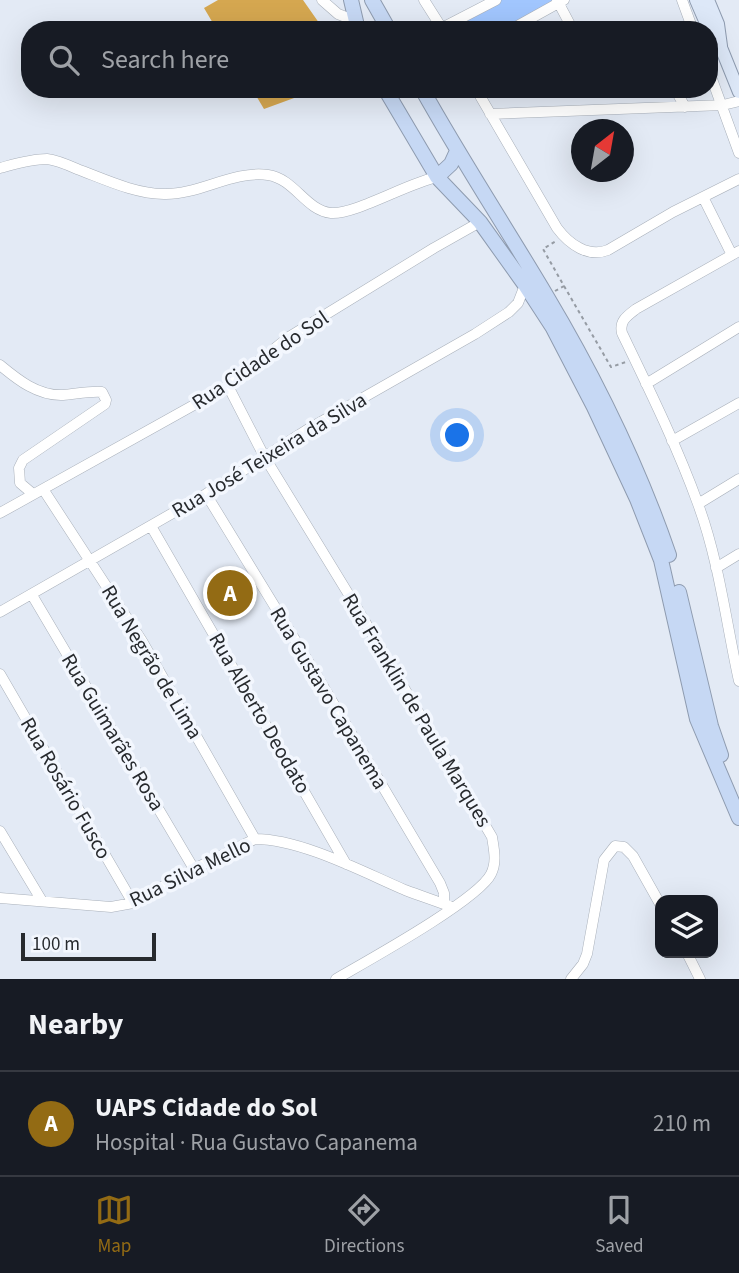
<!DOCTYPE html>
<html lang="en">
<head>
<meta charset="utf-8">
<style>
  :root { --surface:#171b24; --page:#242831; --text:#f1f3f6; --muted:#9ea1a6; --line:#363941; --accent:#936b14 }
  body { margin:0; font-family:"Source Sans 3",sans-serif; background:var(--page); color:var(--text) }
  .controls { position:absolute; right:21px; bottom:21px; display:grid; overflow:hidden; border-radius:14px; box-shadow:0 7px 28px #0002 }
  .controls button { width:63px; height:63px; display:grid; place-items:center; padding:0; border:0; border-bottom:2px solid var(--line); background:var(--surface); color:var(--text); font:35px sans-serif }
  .compass { position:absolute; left:571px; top:119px; width:63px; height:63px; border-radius:50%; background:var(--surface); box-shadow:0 7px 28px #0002; rotate:31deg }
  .scale { position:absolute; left:21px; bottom:18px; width:135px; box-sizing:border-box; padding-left:7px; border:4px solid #272a2e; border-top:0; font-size:19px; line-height:24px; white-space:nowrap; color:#272a2e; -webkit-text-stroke:5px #f3f7fe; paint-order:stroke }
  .you { position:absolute; left:458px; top:436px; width:24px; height:24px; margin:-18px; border:5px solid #fff; border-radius:50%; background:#1a73e8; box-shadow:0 0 0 10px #1a73e833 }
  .badge { display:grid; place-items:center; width:46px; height:46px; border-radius:50%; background:var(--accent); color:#fff; font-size:23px; font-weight:700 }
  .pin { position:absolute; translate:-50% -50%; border:4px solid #fff; box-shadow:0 2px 7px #0006 }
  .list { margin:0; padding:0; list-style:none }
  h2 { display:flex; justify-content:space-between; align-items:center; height:91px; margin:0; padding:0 28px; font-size:30px }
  h2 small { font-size:23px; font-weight:400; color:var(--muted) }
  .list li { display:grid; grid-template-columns:46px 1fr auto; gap:21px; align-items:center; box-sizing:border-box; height:105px; padding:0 28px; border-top:2px solid var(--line) }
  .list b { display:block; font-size:26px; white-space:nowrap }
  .list p { margin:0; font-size:23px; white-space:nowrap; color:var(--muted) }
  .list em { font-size:23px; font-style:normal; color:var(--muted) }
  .icon { flex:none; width:38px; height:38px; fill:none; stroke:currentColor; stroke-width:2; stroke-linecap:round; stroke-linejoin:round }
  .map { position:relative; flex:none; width:739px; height:979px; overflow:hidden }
  .search { position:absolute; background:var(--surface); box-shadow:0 7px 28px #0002; left:21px; right:21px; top:21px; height:77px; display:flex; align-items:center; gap:18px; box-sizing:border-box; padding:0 24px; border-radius:28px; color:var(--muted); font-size:26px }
  .sheet { height:196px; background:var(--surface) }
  nav { display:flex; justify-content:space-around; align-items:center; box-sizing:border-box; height:98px; border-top:2px solid var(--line); background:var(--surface); font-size:19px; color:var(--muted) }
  nav a { display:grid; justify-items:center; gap:4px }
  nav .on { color:var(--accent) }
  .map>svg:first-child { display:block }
  .green { fill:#a1c6fe }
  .building { fill:#d5a750 }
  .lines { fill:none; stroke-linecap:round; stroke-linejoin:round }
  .minor-casing { stroke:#a9b0ba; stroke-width:11 }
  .major-casing { stroke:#8e9baf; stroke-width:14 }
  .highway-casing { stroke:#8e9baf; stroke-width:16 }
  .path { stroke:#959ba3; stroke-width:2; stroke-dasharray:3.5 3.5; stroke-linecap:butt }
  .minor { stroke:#fff; stroke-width:10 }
  .major { stroke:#dde8f8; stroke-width:12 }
  .highway { stroke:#c6d8f4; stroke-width:14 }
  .labels { text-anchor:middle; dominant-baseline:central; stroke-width:7; stroke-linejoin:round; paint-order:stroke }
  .street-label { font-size:21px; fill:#272a2e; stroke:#f3f7fe }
</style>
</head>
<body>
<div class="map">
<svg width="739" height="979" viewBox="0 0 739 979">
  <rect width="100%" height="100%" fill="#e3eaf5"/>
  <path class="green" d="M 499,0 L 559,0 L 505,30 L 441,30 Z"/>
  <path class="building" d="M 218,0 L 303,0 L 324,30 L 217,30 L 204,8 Z
    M 252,89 L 316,89 L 316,90 L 264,109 Z"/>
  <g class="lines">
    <defs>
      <path id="minor" d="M 322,0 L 338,14 L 356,21
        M 424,0 L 443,30
        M 557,0 L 573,30
        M 682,0 L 693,30
        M 442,28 L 496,0
        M 510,30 L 564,0
        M 709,71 L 739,153
        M 476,89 L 557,228 C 569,244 588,258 608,250 L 673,212 L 739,179
        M 675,89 L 685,107
        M 490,114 L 723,105 L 739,101
        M 0,168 C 15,164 31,159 47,159 C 57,160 68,165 77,169 C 104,179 135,194 164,194 C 199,195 233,170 268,175 C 295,179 305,210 331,213 C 354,215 408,183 437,177
        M 703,197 L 732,255
        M 739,251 L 636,309 C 627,316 619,321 622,333 C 649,389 677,446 698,504 C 719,561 726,622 739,681
        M 0,365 C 18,380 38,396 63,395 C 76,394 89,391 102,392 L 106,400 L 105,404 L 23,460 L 19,468 L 20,483 L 33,494
        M 646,384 L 739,327
        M 228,386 L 264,456 L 357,608 L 492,837 C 494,850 497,862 491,874 C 478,900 367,961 336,979
        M 672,441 L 739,403
        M 43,489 L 142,641 L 255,839
        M 206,494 L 316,674 L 440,883 L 444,893 L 444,904
        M 698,504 L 739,479
        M 0,513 L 228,386 L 289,337 L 434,248 L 480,222
        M 151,526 L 346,864
        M 716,568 L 739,554
        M 32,595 L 194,869
        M 0,612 L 206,494 L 310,428 L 475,334 L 509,312 L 518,303 L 525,285
        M 0,674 L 133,903
        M 0,831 L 42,901
        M 0,898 L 111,907 L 133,903 L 194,869 L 255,839 C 301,839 363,872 405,890 C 421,896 436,901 452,907
        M 687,953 L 700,979
        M 571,979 L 583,964 L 587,954 L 604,860 L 615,846 L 624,847 L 633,856 L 660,904"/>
      <path id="major" d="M 696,0 L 709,30
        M 708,0 L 718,24 L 721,46
        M 709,31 L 722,50 L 739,92"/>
      <path id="highway" d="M 351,0 L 358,30
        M 372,0 L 389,30
        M 385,89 L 437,177 L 480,222 L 525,285 L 553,328 L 594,407 L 637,499 L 661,560 L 697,719 L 739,818
        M 422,89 C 461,159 505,226 546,295 C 595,377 638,465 669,555
        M 437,177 L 451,164 L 457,151
        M 679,592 L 711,726 L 721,755"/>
    </defs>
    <use href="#minor" class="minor-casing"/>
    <use href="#major" class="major-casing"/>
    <use href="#highway" class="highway-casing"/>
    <path class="path" d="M 564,286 L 611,367 L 626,362
      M 555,291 L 564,286 L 543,249 L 556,241"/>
    <use href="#minor" class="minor"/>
    <use href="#major" class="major"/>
    <use href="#highway" class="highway"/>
  </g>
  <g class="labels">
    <g class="street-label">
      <text transform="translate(260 360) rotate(-34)">Rua Cidade do Sol</text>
      <text transform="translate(269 455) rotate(-31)">Rua José Teixeira da Silva</text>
      <text transform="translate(152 662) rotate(59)">Rua Negrão de Lima</text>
      <text transform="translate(329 698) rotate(59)">Rua Gustavo Capanema</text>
      <text transform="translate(417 710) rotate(59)">Rua Franklin de Paula Marques</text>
      <text transform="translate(260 713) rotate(60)">Rua Alberto Deodato</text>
      <text transform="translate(113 732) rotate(59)">Rua Guimarães Rosa</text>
      <text transform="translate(66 788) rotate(60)">Rua Rosário Fusco</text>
      <text transform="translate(190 872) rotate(-26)">Rua Silva Mello</text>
    </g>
  </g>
</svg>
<div class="controls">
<button><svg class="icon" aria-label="layers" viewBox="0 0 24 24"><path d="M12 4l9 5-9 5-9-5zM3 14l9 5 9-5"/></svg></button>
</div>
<svg class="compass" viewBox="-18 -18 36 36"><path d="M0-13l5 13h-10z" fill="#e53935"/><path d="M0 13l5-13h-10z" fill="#9ea1a6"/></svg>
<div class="scale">100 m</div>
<div class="you"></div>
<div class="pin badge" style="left:230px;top:593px">A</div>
<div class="search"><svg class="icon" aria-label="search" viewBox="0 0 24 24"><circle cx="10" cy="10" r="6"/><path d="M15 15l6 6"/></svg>Search here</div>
</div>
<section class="sheet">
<h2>Nearby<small></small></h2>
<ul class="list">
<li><span class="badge">A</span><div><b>UAPS Cidade do Sol</b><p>Hospital · Rua Gustavo Capanema</p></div><em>210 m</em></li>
</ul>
</section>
<nav>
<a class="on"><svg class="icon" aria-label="map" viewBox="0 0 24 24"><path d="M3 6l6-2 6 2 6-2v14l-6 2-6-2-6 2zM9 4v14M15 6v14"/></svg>Map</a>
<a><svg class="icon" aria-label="directions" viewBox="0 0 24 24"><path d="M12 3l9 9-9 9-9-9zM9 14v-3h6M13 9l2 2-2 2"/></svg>Directions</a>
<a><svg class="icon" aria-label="saved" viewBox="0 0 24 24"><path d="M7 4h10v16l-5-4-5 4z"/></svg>Saved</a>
</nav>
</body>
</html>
